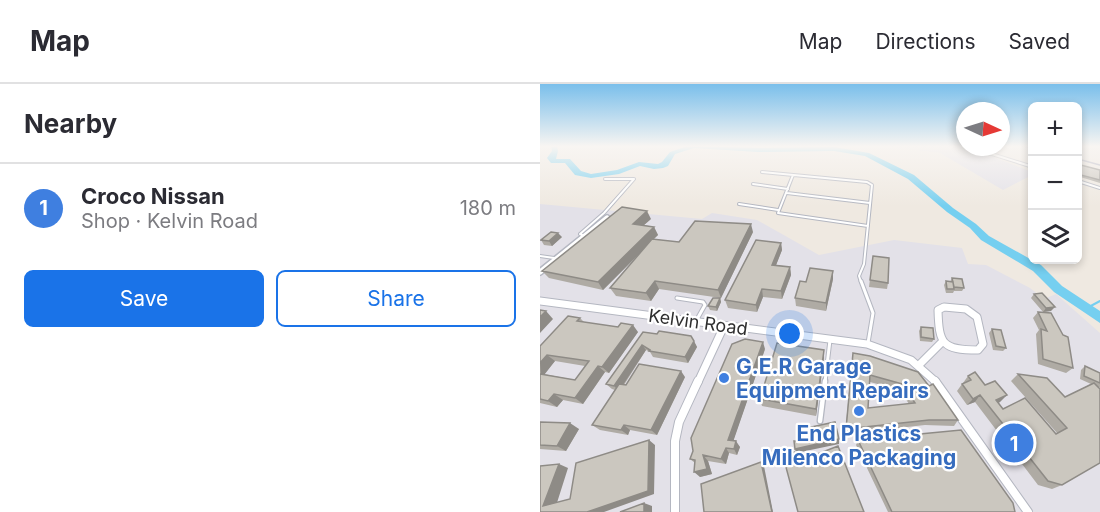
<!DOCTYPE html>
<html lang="en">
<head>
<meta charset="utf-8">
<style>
  :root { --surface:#fff; --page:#f7f7f7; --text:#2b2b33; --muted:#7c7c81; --line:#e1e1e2; --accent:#1a73e8 }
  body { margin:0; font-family:Inter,sans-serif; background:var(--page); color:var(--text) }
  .controls { position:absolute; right:18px; top:18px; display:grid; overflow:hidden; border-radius:9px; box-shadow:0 3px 9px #0003 }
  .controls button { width:54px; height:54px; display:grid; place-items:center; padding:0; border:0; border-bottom:2px solid var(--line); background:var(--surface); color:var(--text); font:30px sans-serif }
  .compass { position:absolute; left:416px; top:18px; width:54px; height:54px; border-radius:50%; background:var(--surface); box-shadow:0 3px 9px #0003; rotate:94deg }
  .you { position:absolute; left:250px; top:250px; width:21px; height:21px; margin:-15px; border:4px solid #fff; border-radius:50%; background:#1a73e8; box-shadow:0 0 0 9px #1a73e833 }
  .badge { display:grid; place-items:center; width:39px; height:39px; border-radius:50%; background:var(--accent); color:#fff; font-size:20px; font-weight:700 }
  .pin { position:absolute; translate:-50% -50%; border:3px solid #fff; box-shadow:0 2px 6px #0006 }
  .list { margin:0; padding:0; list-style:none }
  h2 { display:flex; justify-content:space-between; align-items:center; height:78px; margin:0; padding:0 24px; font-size:26px }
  h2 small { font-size:20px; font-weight:400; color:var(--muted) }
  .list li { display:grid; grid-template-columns:39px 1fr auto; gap:18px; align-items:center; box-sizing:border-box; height:90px; padding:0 24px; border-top:2px solid var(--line) }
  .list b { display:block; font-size:22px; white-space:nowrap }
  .list p { margin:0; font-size:20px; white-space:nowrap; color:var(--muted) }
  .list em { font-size:20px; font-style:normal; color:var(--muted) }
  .actions { display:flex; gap:12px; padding:18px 24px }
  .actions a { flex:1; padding:14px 0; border:2px solid var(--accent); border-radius:9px; text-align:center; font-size:21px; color:var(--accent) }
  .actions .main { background:var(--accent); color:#fff }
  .icon { flex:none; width:33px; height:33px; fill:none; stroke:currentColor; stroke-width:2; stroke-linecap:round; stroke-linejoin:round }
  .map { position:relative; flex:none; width:560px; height:428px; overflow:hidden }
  header { display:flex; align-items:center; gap:36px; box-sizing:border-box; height:84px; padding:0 30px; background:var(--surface); border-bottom:2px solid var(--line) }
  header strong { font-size:28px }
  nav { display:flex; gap:33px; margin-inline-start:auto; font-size:21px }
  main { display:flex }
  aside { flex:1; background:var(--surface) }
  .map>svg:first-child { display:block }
  .industrial { fill:#e3e1e8 }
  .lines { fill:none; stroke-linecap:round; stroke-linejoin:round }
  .stream { stroke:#75cff0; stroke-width:2 }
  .river { fill:#75cff0; fill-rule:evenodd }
  .lane-far2-casing { stroke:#b4b7c1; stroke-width:4 }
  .lane-far1-casing { stroke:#b4b7c1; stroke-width:5 }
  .lane-casing { stroke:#b4b7c1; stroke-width:7 }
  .street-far2-casing { stroke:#b4b7c1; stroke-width:8 }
  .street-far1-casing { stroke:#b4b7c1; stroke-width:9 }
  .street-casing { stroke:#b4b7c1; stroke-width:10 }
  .lane-far2 { stroke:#fff; stroke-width:2 }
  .lane-far1 { stroke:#fff; stroke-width:3 }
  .lane { stroke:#fff; stroke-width:4.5 }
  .street-far2 { stroke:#fff; stroke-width:5 }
  .street-far1 { stroke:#fff; stroke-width:7 }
  .street { stroke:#fff; stroke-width:8 }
  .rail { stroke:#a3a6b8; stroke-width:1.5 }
  .wall { fill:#afaba4; fill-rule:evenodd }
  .shaded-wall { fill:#8e8b86 }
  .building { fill:#cbc7bf; stroke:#8e8b86; stroke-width:1.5; fill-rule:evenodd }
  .shop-dot { fill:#3f7fe0; stroke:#fff; stroke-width:2 }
  .labels { text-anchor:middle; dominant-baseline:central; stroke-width:4.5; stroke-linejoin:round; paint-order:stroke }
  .street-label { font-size:18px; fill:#2e2e2e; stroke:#fff }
  .near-shop-label { font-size:21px; font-weight:bold; fill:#366cbe; stroke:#fff; text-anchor:start }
</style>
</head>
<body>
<header>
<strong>Map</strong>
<nav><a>Map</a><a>Directions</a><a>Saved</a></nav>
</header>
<main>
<aside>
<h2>Nearby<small></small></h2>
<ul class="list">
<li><span class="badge" style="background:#3f7fe0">1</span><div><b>Croco Nissan</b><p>Shop · Kelvin Road</p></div><em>180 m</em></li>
</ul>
<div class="actions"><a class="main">Save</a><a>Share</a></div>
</aside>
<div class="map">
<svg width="560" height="428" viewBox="0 0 560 428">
  <rect width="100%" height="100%" fill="#efe9e1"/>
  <path class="industrial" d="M 344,62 L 425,62 L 492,88 L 492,91 L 463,106 L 400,69 Z
    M 0,120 L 162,135 L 172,129 L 217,136 L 279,171 L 354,156 L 422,164 L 428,180 L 446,181 L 490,204 L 504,215 L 516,210 L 560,249 L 560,428 L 0,428 Z"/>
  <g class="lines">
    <path class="stream" d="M 547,224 L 560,217"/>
    <path class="river" d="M 11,62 L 17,62 L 18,67 L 16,75 L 30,75 L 41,87 L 51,90 L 77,86 L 99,78 L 118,80 L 122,78 L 130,68 L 148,62 L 218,64 L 294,63 L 329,69 L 374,91 L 413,124 L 436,140 L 449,152 L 501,181 L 522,202 L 560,227 L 560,239 L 514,208 L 493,187 L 441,156 L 430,144 L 407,128 L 368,95 L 325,72 L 294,67 L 218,68 L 154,64 L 135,70 L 128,82 L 123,84 L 114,85 L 100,82 L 79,90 L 51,94 L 35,91 L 25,79 L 11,79 L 7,74 L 12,67 Z"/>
    <defs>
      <path id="lane-far2" d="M 439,66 L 493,83
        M 222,88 L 327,98 L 332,101 L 324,180 L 319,192 L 321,198
        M 253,91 L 238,129 L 328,142
        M 538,97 L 560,104
        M 213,100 L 248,105
        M 247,109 L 330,119
        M 199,120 L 238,126
        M 44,152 L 40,150 L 64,129 L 94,95 L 65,95
        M 0,172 L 14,174"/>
      <path id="lane-far1" d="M 321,197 L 333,229 L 328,259
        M 137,214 L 163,218 L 165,221 L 156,237
        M 285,298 L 290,256"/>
      <path id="lane" d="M 280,337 L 285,297"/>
      <path id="street-far2" d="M 0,188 L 67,134"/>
      <path id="street-far1" d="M 0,217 L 327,260 L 371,276 L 396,298
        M 404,223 L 426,225 L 437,233 L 443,260 L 438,266 C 402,266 399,260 398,226 Z
        M 380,280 L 402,258
        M 158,298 L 184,242"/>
      <path id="street" d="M 395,297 L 488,428
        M 135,428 L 135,357 L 139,338 L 158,297"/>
    </defs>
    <use href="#lane-far2" class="lane-far2-casing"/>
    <use href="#lane-far1" class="lane-far1-casing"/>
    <use href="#lane" class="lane-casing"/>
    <use href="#street-far2" class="street-far2-casing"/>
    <use href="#street-far1" class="street-far1-casing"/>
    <use href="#street" class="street-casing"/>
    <use href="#lane-far2" class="lane-far2"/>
    <use href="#lane-far1" class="lane-far1"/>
    <use href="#lane" class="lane"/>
    <use href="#street-far2" class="street-far2"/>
    <use href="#street-far1" class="street-far1"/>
    <use href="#street" class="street"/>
    <path class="rail" d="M 482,62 L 493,64
      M 538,75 L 560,81"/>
  </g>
  <path class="wall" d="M 537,80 L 560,86 L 560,99 L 537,92 Z
    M 111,135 L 104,141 L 114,143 L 118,151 L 113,155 L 139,158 L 213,148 L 181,214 L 119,205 L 111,217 L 76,212 L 70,204 L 108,161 L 63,206 L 9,194 L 2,187 Z
    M 22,153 L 12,162 L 4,161 L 1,156 Z
    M 241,159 L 242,166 L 236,181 L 250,183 L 251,191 L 242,215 L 223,213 L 217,228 L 188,224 L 185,216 Z
    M 332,179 L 348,199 L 347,205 L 329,203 Z
    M 412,194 L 424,204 L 422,207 L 414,207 L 413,209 L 406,209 L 404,201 L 406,197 L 410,198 Z
    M 293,195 L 286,227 L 256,222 L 255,214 L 266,198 Z
    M 494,210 L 511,227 L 503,228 L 491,214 Z
    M 180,214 L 181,218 L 177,227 L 170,226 L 168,222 Z
    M 498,228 L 533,284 L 526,289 L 498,280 L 496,250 L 499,246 L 493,234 Z
    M 40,234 L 44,238 L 98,248 L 69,289 L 65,288 L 43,320 L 23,316 L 17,323 L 0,319 L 0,262 ZM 15,277 L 45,282 L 35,296 L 4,290 Z
    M 381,243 L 394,255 L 392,258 L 380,257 L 379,247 Z
    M 452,245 L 466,264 L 463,267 L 453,266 L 449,249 Z
    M 103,248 L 117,250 L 151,252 L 157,263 L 148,279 L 113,273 L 110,268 L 106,266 L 84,301 L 145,293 L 117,351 L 90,346 L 88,351 L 60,346 L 52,341 L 75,306 L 72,305 L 66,300 Z
    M 225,265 L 193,357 L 200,363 L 197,371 L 189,369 L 186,380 L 168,377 L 172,390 L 160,393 L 155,379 L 150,375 Z
    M 284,273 L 276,332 L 222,322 L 220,315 Z
    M 312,276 L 389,302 L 418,336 L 414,342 L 385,341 L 305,350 ZM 330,298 L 360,306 L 369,320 L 328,324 Z
    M 545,282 L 560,289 L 560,303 L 559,304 L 522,401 L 512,405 L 498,401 L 435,318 L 427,321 L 417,307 L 422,300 L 423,300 L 423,299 L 428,292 L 445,301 L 460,318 L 458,319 L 463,325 L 516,350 L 517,349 L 471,297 L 478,290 L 525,313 L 551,300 L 540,295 L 541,286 Z
    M 0,338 L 39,345 L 26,367 L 0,365 Z
    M 318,356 L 475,428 L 348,428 L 316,361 Z"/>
  <path class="shaded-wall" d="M 107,127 L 111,135 L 97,147 L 93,140 Z
    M 211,140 L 213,148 L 181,214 L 178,206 Z
    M 114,143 L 118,151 L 63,206 L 58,198 Z
    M 18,149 L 22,153 L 12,162 L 9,157 Z
    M 241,159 L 242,166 L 233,189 L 232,181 Z
    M 250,183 L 251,191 L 242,215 L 241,207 Z
    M 293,187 L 293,195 L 286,227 L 286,219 Z
    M 115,197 L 119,205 L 111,217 L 106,209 Z
    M 222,205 L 223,213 L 217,228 L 216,221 Z
    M 180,214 L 181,218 L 177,227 L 176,223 Z
    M 515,223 L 511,227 L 503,228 L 506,224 Z
    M 6,227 L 13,235 L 0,249 L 0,233 Z
    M 93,241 L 98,248 L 69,289 L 62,283 Z
    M 154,257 L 157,263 L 148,279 L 145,273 Z
    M 223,258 L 225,265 L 192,361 L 188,356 Z
    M 102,261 L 106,266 L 79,307 L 74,302 Z
    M 284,266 L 284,273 L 276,332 L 276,325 Z
    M 7,271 L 15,277 L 1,295 L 0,279 Z
    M 58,282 L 65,288 L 43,320 L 35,314 Z
    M 141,287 L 145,293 L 117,351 L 111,346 Z
    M 14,310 L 23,316 L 17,323 L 8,317 Z
    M 440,311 L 435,318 L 427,321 L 433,315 Z
    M 467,311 L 460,318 L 449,323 L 456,316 Z
    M 30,339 L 39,345 L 26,367 L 17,362 Z
    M 84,341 L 90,346 L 88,351 L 81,346 Z
    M 299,355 L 299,360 L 256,369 L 255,365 Z
    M 109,356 L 115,361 L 114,410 L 64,428 L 47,428 Z
    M 196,357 L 200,363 L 197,371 L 194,365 Z
    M 186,364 L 189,369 L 186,380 L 181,375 Z
    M 163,371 L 168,377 L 172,390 L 160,393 L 154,388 Z
    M 221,378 L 224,382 L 233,428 L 232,428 Z
    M 19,380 L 28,384 L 15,425 L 3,422 Z
    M 104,419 L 112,422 L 112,428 L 104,428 Z"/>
  <path class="building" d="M 537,80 L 560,86 L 560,96 L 537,90 Z
    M 82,123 L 107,127 L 93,140 L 114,143 L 58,198 L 2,187 Z
    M 155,137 L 211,140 L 178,206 L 115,197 L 106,209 L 70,204 L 112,155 L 139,158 Z
    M 11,148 L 18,149 L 9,157 L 1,156 Z
    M 216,156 L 241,159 L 232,181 L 250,183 L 241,207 L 222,205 L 216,221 L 185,216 Z
    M 333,172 L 349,174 L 348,199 L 330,196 Z
    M 270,184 L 293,187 L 286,219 L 255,214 L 260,197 L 266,198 Z
    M 412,194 L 422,195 L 424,204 L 414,203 Z
    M 406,197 L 413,198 L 414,205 L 407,205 Z
    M 502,209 L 515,223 L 506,224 L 494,210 Z
    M 173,214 L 180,214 L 176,223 L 168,222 Z
    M 0,226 L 6,227 L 0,233 Z
    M 498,228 L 511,229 L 523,251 L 528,253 L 533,284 L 503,275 L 501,245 L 507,247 Z
    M 28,232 L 40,234 L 37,237 L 78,243 L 81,239 L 93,241 L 62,283 L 58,282 L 35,314 L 14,310 L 8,317 L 0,315 L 0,290 L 35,296 L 49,277 L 7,271 L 0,279 L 0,262 Z
    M 381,243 L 393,244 L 394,255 L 381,253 Z
    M 452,245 L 461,246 L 466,264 L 456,262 Z
    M 119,247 L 151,252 L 154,257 L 145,273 L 109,267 L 110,266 L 102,261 L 74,302 L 66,300 L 103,248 L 117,250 Z
    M 205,255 L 223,258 L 188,356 L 196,357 L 194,365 L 186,364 L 181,375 L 163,371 L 167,385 L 154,388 L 155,376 L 150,375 L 153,367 L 151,354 L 192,260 Z
    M 237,259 L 284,266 L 276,325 L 220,315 Z
    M 313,269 L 330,272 L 378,288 L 389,302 L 393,300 L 418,336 L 389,336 L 306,345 ZM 330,291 L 362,300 L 375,319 L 328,324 Z
    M 99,280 L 141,287 L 111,346 L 84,341 L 81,346 L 52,341 L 79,300 L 86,301 Z
    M 545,282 L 560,289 L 560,299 L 544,292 Z
    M 435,288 L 445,301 L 455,297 L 467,311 L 456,316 L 463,325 L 485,314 L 516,350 L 527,344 L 478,290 L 507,294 L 525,313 L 554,299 L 560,305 L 560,379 L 522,401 L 508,397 L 440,311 L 433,315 L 422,300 L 431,296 L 428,292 Z
    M 0,338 L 30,339 L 17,362 L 0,361 Z
    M 295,338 L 299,355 L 255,365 L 254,357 L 258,357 L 257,346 Z
    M 421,346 L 473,419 L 475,428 L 352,428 L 318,356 Z
    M 109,356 L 108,407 L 47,428 L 0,428 L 0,382 L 19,380 L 3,422 L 30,415 L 36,379 Z
    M 298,362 L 324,428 L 258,428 L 243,372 L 254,368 L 257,378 Z
    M 221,378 L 232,428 L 164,428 L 161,400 Z
    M 104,419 L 104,428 L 80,428 Z"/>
  <linearGradient id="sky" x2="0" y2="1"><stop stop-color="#7abfeb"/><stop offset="0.51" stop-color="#f8f5f2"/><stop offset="1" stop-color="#f8f5f2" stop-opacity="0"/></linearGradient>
  <rect width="560" height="122" fill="url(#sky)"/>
  <g class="shop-dot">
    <circle cx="184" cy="294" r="6"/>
    <circle cx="319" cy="327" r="6"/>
  </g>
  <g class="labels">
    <g class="street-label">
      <text transform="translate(158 238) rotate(8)">Kelvin Road</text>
    </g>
    <g class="near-shop-label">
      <text x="196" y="282">G.E.R Garage<tspan x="196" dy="24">Equipment Repairs</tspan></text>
      <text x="319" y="349" text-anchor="middle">End Plastics<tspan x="319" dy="24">Milenco Packaging</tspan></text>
    </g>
  </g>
</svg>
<div class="controls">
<button>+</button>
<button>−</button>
<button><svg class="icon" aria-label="layers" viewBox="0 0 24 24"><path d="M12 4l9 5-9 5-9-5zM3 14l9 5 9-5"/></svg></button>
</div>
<svg class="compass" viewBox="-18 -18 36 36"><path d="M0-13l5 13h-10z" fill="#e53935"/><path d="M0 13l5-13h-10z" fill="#7c7c81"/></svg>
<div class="you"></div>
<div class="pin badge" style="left:474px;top:359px;background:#3f7fe0">1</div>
</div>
</main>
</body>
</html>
